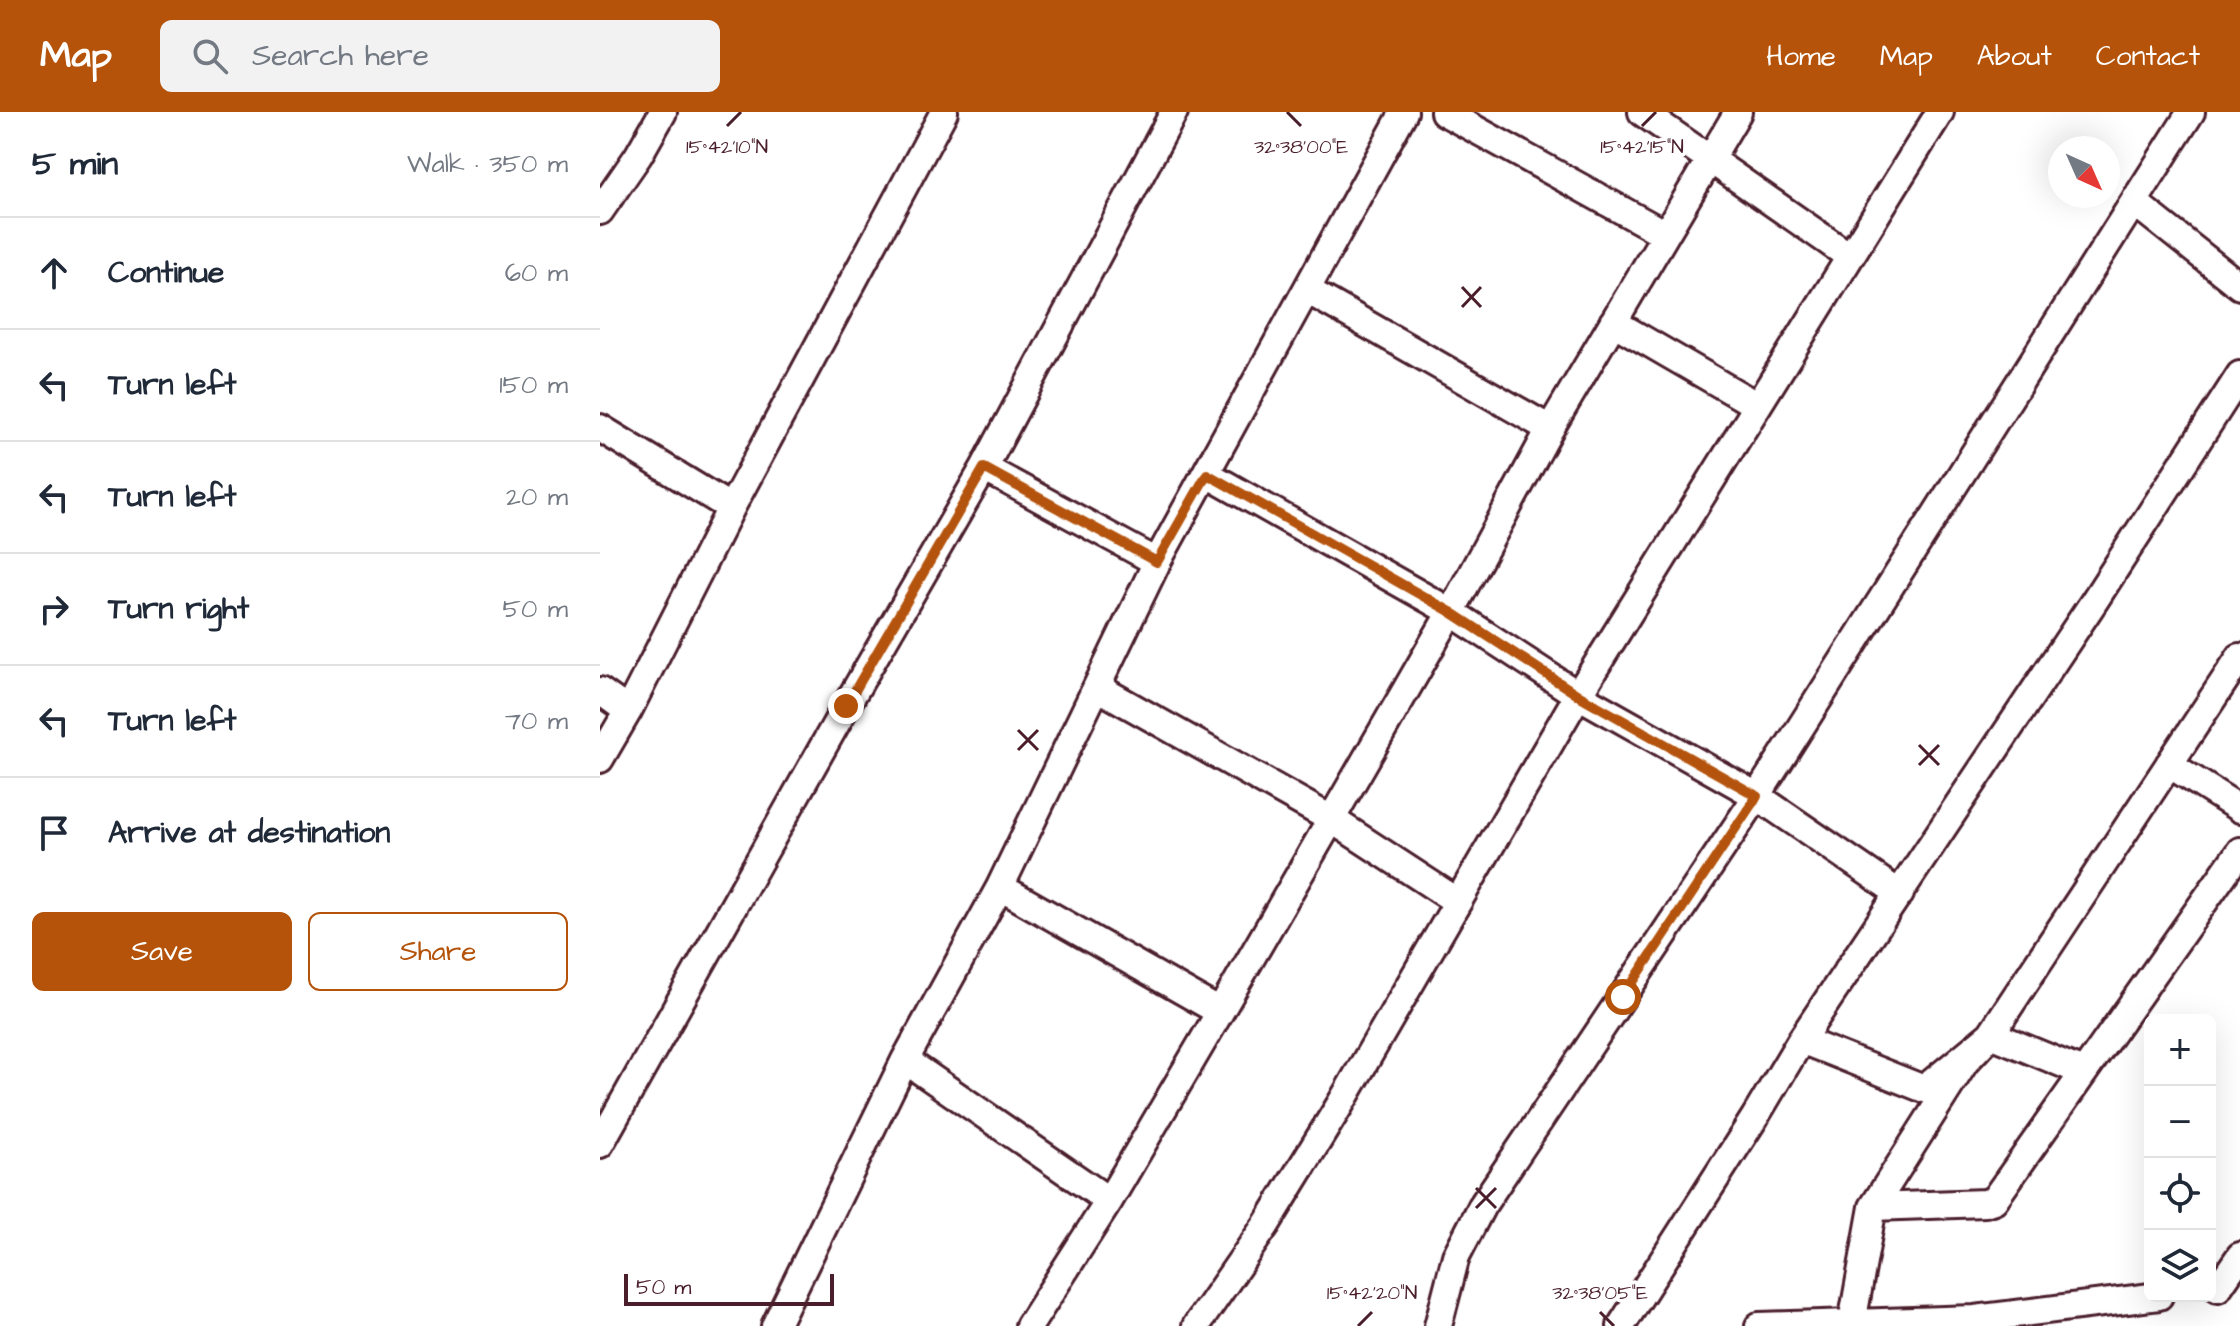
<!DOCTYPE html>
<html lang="en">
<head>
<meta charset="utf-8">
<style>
  :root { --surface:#fff; --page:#f2f2f3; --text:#1f2937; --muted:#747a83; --line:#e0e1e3; --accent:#b45309 }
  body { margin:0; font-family:"Architects Daughter",sans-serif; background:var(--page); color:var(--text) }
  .controls { position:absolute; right:24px; bottom:24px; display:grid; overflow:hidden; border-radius:12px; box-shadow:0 8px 32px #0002 }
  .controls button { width:72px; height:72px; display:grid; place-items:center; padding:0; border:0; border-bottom:2px solid var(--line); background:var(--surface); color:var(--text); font:40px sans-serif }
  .compass { position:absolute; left:1448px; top:24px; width:72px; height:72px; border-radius:50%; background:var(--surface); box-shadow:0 8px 32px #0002; rotate:135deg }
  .scale { position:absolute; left:24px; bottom:20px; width:210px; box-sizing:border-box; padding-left:8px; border:4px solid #4a1f2b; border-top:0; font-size:22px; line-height:28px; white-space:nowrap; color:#4a1f2b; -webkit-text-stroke:6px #fff; paint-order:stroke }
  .stop { position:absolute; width:24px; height:24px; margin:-18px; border:6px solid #b45309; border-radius:50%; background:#fff }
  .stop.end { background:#b45309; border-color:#fff; box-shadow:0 2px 8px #0008 }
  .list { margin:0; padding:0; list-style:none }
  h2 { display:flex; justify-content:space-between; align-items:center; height:104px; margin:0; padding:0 32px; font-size:34px }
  h2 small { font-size:26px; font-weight:400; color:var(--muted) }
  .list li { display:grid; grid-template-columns:52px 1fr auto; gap:24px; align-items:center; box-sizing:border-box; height:112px; padding:0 32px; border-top:2px solid var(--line) }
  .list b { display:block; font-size:30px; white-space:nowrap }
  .list em { font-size:26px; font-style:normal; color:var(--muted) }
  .actions { display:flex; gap:16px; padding:24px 32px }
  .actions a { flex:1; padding:18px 0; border:2px solid var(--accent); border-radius:12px; text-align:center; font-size:28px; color:var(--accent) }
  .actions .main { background:var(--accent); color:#fff }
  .icon { flex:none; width:44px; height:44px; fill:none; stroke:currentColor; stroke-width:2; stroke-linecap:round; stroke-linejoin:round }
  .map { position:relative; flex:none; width:1640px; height:1214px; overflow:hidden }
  header { display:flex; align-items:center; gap:48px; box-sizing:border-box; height:112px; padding:0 40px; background:var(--accent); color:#fff }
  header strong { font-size:38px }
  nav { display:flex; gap:44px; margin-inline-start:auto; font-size:28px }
  .search { width:560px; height:72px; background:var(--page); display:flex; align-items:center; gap:20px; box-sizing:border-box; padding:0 28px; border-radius:12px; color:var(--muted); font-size:30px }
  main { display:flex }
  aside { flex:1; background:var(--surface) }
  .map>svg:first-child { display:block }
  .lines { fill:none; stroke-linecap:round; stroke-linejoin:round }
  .street-casing { stroke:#4a1f2b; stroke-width:32 }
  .street { stroke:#fff; stroke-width:26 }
  .route { stroke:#b45309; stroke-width:10 }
  .ticks { fill:none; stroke:#4a1f2b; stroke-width:3 }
  .ticks-label { font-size:20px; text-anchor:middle; fill:#4a1f2b; stroke:#fff; stroke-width:7; stroke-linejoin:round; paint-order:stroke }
</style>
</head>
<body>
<header>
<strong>Map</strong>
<div class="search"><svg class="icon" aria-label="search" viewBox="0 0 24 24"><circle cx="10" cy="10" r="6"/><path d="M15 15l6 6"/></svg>Search here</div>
<nav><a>Home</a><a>Map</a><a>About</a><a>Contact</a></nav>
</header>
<main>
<aside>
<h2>5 min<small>Walk · 350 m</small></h2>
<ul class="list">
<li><svg class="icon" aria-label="ahead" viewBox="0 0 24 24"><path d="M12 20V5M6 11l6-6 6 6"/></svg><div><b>Continue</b></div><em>60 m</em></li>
<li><svg class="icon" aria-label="left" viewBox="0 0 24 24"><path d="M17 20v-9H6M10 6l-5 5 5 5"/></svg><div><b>Turn left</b></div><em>150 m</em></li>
<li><svg class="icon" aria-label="left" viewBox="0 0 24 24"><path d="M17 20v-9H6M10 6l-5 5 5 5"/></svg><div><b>Turn left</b></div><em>20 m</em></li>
<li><svg class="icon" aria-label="right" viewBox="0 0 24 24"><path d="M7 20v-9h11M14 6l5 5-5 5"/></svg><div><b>Turn right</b></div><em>50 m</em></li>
<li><svg class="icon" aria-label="left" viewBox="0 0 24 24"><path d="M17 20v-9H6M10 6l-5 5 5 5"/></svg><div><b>Turn left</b></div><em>70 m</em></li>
<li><svg class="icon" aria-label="arrive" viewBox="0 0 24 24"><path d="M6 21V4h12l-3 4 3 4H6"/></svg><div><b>Arrive at destination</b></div></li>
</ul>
<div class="actions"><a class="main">Save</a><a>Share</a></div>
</aside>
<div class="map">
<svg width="1640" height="1214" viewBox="0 0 1640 1214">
  <rect width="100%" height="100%" fill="#fff"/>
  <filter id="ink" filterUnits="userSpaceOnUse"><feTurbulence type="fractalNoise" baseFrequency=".0125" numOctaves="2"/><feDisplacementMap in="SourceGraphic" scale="16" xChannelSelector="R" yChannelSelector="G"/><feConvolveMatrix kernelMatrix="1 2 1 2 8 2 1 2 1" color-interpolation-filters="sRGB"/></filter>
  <g filter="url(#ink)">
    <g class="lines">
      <defs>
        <path id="street" d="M 844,0 L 1065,122
          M 1042,0 L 1249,144
          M 1534,90 L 1640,174
          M 0,99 L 38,44 L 63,0
          M 707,178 L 950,317
          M 1013,210 L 1156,293
          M 0,316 L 131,396
          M 384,356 L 557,450
          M 607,362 L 851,500 L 978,583 L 1157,684 L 1300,782
          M 497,575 L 731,707 L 858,790
          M 0,579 L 28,599
          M 0,647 L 28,599 L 131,396 L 344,0
          M 1569,652 L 1640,697
          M 400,775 L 620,900
          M 1201,928 L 1324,977 L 1391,922 L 1483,960
          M 305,948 L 509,1089
          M 0,1032 L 246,594 L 384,356 L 574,0
          M 1273,1095 L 1385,1091 L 1394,1088 L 1640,739
          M 1618,1176 L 1640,1144
          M 1559,1184 L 1375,1207 L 1252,1211 L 1273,1095 L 1365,950 L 1391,922 L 1640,545
          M 175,1214 L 305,948 L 400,775 L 557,450 L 804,0
          M 429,1214 L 509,1089 L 620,900 L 851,500 L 950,317 L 1138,0
          M 596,1214 L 666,1113 L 741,991 L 978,583 L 1340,0
          M 838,1214 L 856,1144 L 882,1094 L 1157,684 L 1591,0
          M 1021,1214 L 1155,1005 L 1201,928 L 1493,491 L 1640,263
          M 1159,1214 L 1252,1211"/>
      </defs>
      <use href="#street" class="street-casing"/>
      <use href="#street" class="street"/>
    </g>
  </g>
  <g class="lines" filter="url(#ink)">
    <path class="route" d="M 246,594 L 384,356 L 557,450 L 607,362 L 851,500 L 978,583 L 1157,684 L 1023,885"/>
  </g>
  <path class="ticks" d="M 687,0 L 701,14M 127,14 L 141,0M 1042,14 L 1056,0M 862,175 L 881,195M 862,195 L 881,175M 418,618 L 438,638M 1319,633 L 1339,653M 418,638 L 438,618M 1319,653 L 1339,633M 876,1076 L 896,1096M 876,1096 L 896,1076M 1000,1200 L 1014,1214M 758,1214 L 772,1200"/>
  <g class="ticks-label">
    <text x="127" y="41">15°42'10"N</text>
    <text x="701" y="41">32°38'00"E</text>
    <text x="1042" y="41">15°42'15"N</text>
    <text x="772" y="1187">15°42'20"N</text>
    <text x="1000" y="1187">32°38'05"E</text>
  </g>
</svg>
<div class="controls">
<button>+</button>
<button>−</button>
<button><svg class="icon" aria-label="locate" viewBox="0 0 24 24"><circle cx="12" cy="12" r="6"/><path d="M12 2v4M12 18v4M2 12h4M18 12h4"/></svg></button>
<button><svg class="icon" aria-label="layers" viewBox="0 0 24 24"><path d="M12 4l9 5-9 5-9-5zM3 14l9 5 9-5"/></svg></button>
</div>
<svg class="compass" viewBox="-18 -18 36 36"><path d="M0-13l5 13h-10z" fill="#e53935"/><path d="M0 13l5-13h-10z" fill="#747a83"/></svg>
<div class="scale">50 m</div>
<div class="stop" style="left:1023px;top:885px"></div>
<div class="stop end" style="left:246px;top:594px"></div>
</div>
</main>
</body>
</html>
